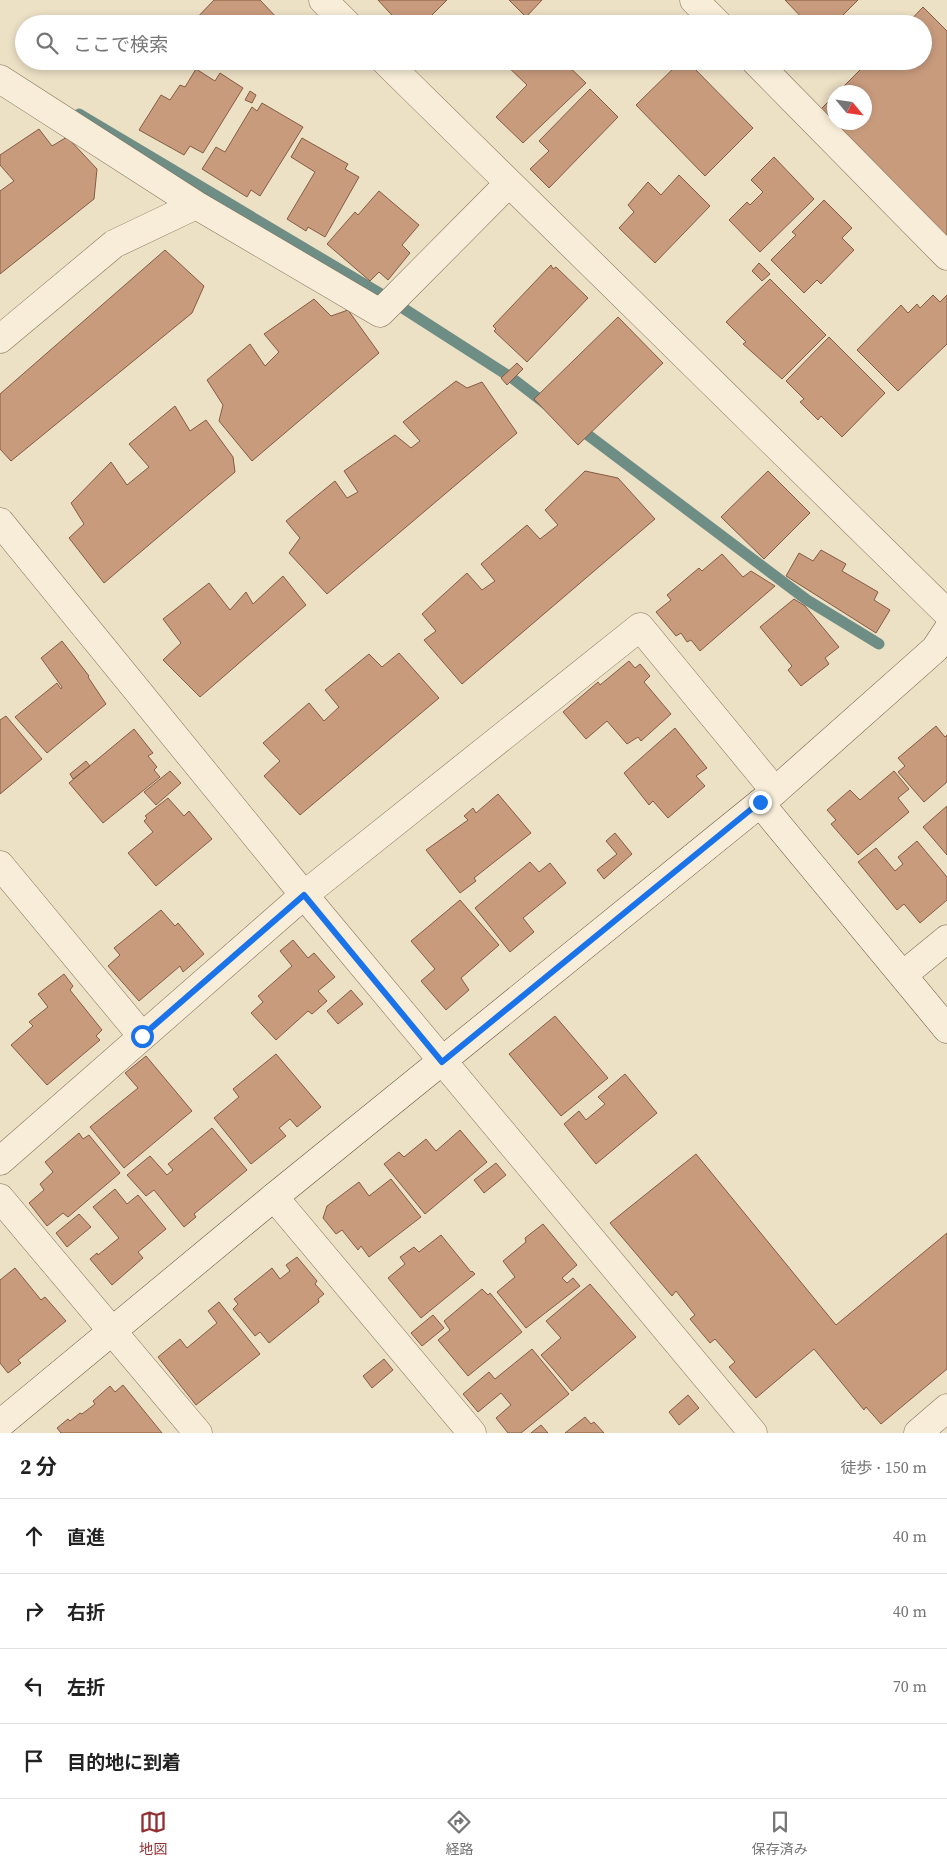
<!DOCTYPE html>
<html lang="ja">
<head>
<meta charset="utf-8">
<style>
  :root { --surface:#fff; --page:#f6f6f6; --text:#222; --muted:#767676; --line:#e0e0e0; --accent:#922f32 }
  body { margin:0; font-family:"Source Serif 4","Noto Sans JP",serif; background:var(--page); color:var(--text) }
  .compass { position:absolute; left:827px; top:85px; width:45px; height:45px; border-radius:50%; background:var(--surface); box-shadow:0 2px 8px #0003; rotate:119deg }
  .stop { position:absolute; width:15px; height:15px; margin:-11px; border:4px solid #1a73e8; border-radius:50%; background:#fff }
  .stop.end { background:#1a73e8; border-color:#fff; box-shadow:0 1px 5px #0008 }
  .list { margin:0; padding:0; list-style:none }
  h2 { display:flex; justify-content:space-between; align-items:center; height:65px; margin:0; padding:0 20px; font-size:21px }
  h2 small { font-size:16px; font-weight:400; color:var(--muted) }
  .list li { display:grid; grid-template-columns:32px 1fr auto; gap:15px; align-items:center; box-sizing:border-box; height:75px; padding:0 20px; border-top:1px solid var(--line) }
  .list b { display:block; font-size:19px; white-space:nowrap }
  .list em { font-size:16px; font-style:normal; color:var(--muted) }
  .icon { flex:none; width:28px; height:28px; fill:none; stroke:currentColor; stroke-width:2; stroke-linecap:round; stroke-linejoin:round }
  .map { position:relative; flex:none; width:947px; height:1433px; overflow:hidden }
  .search { position:absolute; background:var(--surface); box-shadow:0 2px 8px #0003; left:15px; right:15px; top:15px; height:55px; display:flex; align-items:center; gap:12px; box-sizing:border-box; padding:0 18px; border-radius:28px; color:var(--muted); font-size:19px }
  .sheet { height:365px; background:var(--surface) }
  nav { display:flex; justify-content:space-around; align-items:center; box-sizing:border-box; height:70px; border-top:1px solid var(--line); background:var(--surface); font-size:14px; color:var(--muted) }
  nav a { display:grid; justify-items:center; gap:2px }
  nav .on { color:var(--accent) }
  .map>svg:first-child { display:block }
  .lines { fill:none; stroke-linecap:round; stroke-linejoin:round }
  .stream { stroke:#6e8d85; stroke-width:11 }
  .building { fill:#c89b7d; stroke:#845c43 }
  .street-casing { stroke:#86725c; stroke-width:29 }
  .secondary-casing { stroke:#68533f; stroke-width:29 }
  .street { stroke:#f7edd8; stroke-width:28 }
  .secondary { stroke:#f7edd8; stroke-width:28 }
  .route { stroke:#1a73e8; stroke-width:6 }
</style>
</head>
<body>
<div class="map">
<svg width="947" height="1433" viewBox="0 0 947 1433">
  <rect width="100%" height="100%" fill="#ece0c5"/>
  <g class="lines">
    <path class="stream" d="M 79,114 L 381,294 L 512,378 L 547,405
      M 576,426 L 807,600 L 879,644"/>
  </g>
  <path class="building" d="M 214,0 L 260,0 L 278,19 L 273,24 L 191,24 Z
    M 378,0 L 447,0 L 423,24 L 400,24 Z
    M 509,0 L 542,0 L 526,17 Z
    M 785,0 L 858,0 L 834,24 L 808,24 Z
    M 923,7 L 947,31 L 947,237 L 820,110 L 834,96 L 834,122 L 864,122 L 864,92 L 838,92 L 869,61 L 923,61 L 923,24 L 907,24 Z
    M 502,61 L 563,61 L 586,83 L 523,143 L 496,117 L 527,85 Z
    M 681,61 L 687,61 L 753,128 L 705,176 L 636,105 Z
    M 196,69 L 215,81 L 220,73 L 243,88 L 203,153 L 190,146 L 184,155 L 139,130 L 161,95 L 170,100 L 180,85 L 185,87 Z
    M 590,89 L 618,117 L 549,188 L 530,169 L 549,151 L 539,141 Z
    M 250,91 L 256,95 L 252,103 L 245,100 Z
    M 262,103 L 303,127 L 260,196 L 251,190 L 247,197 L 202,169 L 216,147 L 225,152 L 252,107 L 257,111 Z
    M 39,129 L 52,146 L 67,137 L 97,169 L 94,199 L 0,274 L 0,191 L 14,181 L 0,165 L 0,155 Z
    M 302,138 L 348,164 L 345,169 L 359,177 L 325,237 L 308,227 L 306,231 L 287,219 L 315,172 L 291,157 Z
    M 774,157 L 814,199 L 760,252 L 729,220 L 747,202 L 750,205 L 763,192 L 751,180 Z
    M 679,175 L 710,206 L 655,263 L 619,228 L 634,212 L 628,205 L 648,182 L 661,195 Z
    M 379,191 L 419,225 L 402,245 L 410,253 L 388,280 L 379,272 L 370,281 L 327,244 L 355,212 L 358,215 Z
    M 824,200 L 852,228 L 842,238 L 854,250 L 821,284 L 817,280 L 804,293 L 771,260 L 796,235 L 792,232 Z
    M 165,250 L 204,286 L 192,313 L 11,461 L 0,449 L 0,394 Z
    M 759,263 L 770,274 L 762,281 L 752,271 Z
    M 551,265 L 553,269 L 556,267 L 588,298 L 527,362 L 494,331 L 496,329 L 493,326 Z
    M 770,279 L 826,335 L 782,379 L 743,344 L 746,342 L 726,322 Z
    M 933,295 L 940,302 L 947,295 L 947,344 L 898,391 L 857,350 L 901,305 L 908,313 L 917,304 L 920,308 Z
    M 314,299 L 331,316 L 348,310 L 379,353 L 252,461 L 219,421 L 223,405 L 207,380 L 250,344 L 265,366 L 279,352 L 264,334 Z
    M 618,317 L 663,363 L 578,445 L 534,399 Z
    M 829,337 L 885,393 L 842,437 L 821,416 L 818,420 L 800,402 L 804,399 L 786,381 Z
    M 517,363 L 523,369 L 507,385 L 501,378 Z
    M 456,381 L 467,388 L 482,382 L 517,433 L 327,594 L 289,553 L 300,538 L 286,521 L 335,481 L 347,498 L 358,492 L 344,471 L 395,435 L 411,448 L 420,441 L 403,422 Z
    M 175,406 L 190,431 L 206,420 L 233,457 L 235,472 L 104,583 L 69,538 L 84,524 L 71,503 L 111,462 L 127,485 L 149,467 L 129,444 Z
    M 585,471 L 618,478 L 655,519 L 462,684 L 424,640 L 436,631 L 422,614 L 467,573 L 482,590 L 495,581 L 481,564 L 527,525 L 540,539 L 558,525 L 545,510 Z
    M 768,471 L 810,513 L 764,559 L 721,517 Z
    M 821,550 L 846,564 L 842,571 L 878,592 L 874,600 L 890,610 L 876,633 L 786,576 L 799,553 L 813,561 Z
    M 722,554 L 743,577 L 751,571 L 775,586 L 700,651 L 691,640 L 687,642 L 681,633 L 676,636 L 656,612 L 671,600 L 667,595 L 699,568 L 702,571 Z
    M 283,576 L 306,605 L 200,697 L 163,660 L 181,643 L 163,619 L 209,583 L 230,610 L 246,592 L 253,604 Z
    M 794,599 L 805,606 L 839,647 L 825,658 L 829,664 L 801,686 L 788,670 L 792,666 L 760,627 Z
    M 62,641 L 89,676 L 88,677 L 106,704 L 47,753 L 15,717 L 57,683 L 61,689 L 62,687 L 41,658 Z
    M 399,653 L 439,698 L 300,815 L 264,776 L 280,761 L 263,743 L 309,703 L 324,721 L 339,707 L 325,690 L 369,654 L 382,667 Z
    M 629,661 L 635,668 L 640,664 L 650,676 L 644,682 L 671,714 L 641,741 L 638,737 L 627,744 L 607,721 L 586,739 L 563,712 L 598,682 L 600,685 Z
    M 6,716 L 42,759 L 0,794 L 0,720 Z
    M 936,726 L 945,737 L 947,735 L 947,782 L 924,802 L 898,772 L 905,766 L 898,758 Z
    M 675,728 L 707,768 L 696,776 L 705,786 L 668,818 L 653,801 L 649,805 L 624,773 Z
    M 134,729 L 153,753 L 148,756 L 157,767 L 154,770 L 160,777 L 103,823 L 69,783 Z
    M 86,761 L 90,766 L 73,779 L 70,774 Z
    M 170,771 L 181,783 L 156,805 L 144,792 Z
    M 894,771 L 909,789 L 898,798 L 909,812 L 858,855 L 831,824 L 836,820 L 827,810 L 850,790 L 860,800 Z
    M 498,794 L 531,833 L 474,878 L 476,881 L 460,893 L 426,850 L 468,820 L 464,816 L 473,808 L 476,813 Z
    M 168,798 L 184,816 L 189,811 L 212,839 L 156,886 L 128,853 L 153,832 L 144,821 L 147,818 L 145,816 Z
    M 947,806 L 947,855 L 923,827 Z
    M 615,833 L 632,854 L 604,879 L 597,870 L 617,854 L 606,841 Z
    M 917,841 L 947,877 L 947,900 L 920,923 L 904,904 L 897,910 L 858,862 L 876,848 L 895,871 L 903,864 L 898,857 Z
    M 530,862 L 539,872 L 550,863 L 566,883 L 523,918 L 534,932 L 510,952 L 475,908 Z
    M 460,900 L 499,945 L 461,978 L 469,990 L 446,1010 L 421,981 L 435,969 L 411,941 Z
    M 161,910 L 175,926 L 178,923 L 204,954 L 183,972 L 180,966 L 139,1001 L 108,966 L 120,955 L 114,948 Z
    M 293,940 L 308,958 L 314,953 L 335,977 L 318,991 L 327,1001 L 312,1014 L 308,1011 L 276,1040 L 251,1013 L 263,1002 L 258,996 L 292,966 L 280,951 Z
    M 64,974 L 73,986 L 70,990 L 102,1030 L 96,1036 L 100,1040 L 47,1085 L 11,1045 L 33,1026 L 29,1022 L 48,1007 L 38,994 Z
    M 351,990 L 363,1004 L 338,1024 L 327,1011 Z
    M 555,1016 L 608,1078 L 561,1116 L 509,1054 Z
    M 276,1054 L 321,1107 L 297,1127 L 290,1119 L 279,1128 L 286,1136 L 251,1164 L 214,1118 L 239,1097 L 233,1089 Z
    M 146,1056 L 192,1111 L 124,1168 L 90,1127 L 138,1088 L 125,1073 Z
    M 625,1074 L 657,1113 L 596,1164 L 564,1124 L 579,1111 L 586,1120 L 605,1104 L 598,1097 Z
    M 212,1128 L 247,1170 L 194,1214 L 196,1217 L 184,1227 L 154,1190 L 146,1196 L 127,1175 L 150,1156 L 167,1175 L 173,1170 L 168,1164 Z
    M 460,1130 L 487,1162 L 425,1214 L 384,1164 L 399,1152 L 404,1157 L 426,1139 L 436,1151 Z
    M 79,1133 L 83,1139 L 89,1135 L 120,1173 L 68,1217 L 63,1213 L 47,1226 L 29,1203 L 44,1190 L 40,1184 L 53,1172 L 45,1162 Z
    M 696,1154 L 836,1325 L 947,1233 L 947,1369 L 881,1424 L 866,1407 L 864,1410 L 814,1349 L 756,1398 L 729,1367 L 735,1362 L 715,1339 L 710,1343 L 690,1319 L 695,1315 L 676,1291 L 672,1296 L 610,1223 Z
    M 496,1163 L 506,1175 L 484,1193 L 474,1180 Z
    M 391,1179 L 421,1217 L 369,1257 L 361,1246 L 358,1250 L 342,1230 L 336,1234 L 323,1218 L 327,1206 L 359,1182 L 369,1196 Z
    M 115,1189 L 127,1204 L 138,1195 L 166,1229 L 138,1252 L 143,1258 L 112,1285 L 90,1259 L 97,1253 L 98,1255 L 119,1238 L 93,1207 Z
    M 79,1214 L 91,1227 L 67,1247 L 56,1233 Z
    M 543,1224 L 577,1265 L 562,1278 L 567,1283 L 573,1278 L 580,1286 L 526,1328 L 497,1292 L 515,1277 L 503,1261 L 526,1242 L 525,1238 Z
    M 441,1235 L 471,1272 L 472,1271 L 475,1274 L 421,1318 L 388,1278 L 405,1264 L 400,1257 L 414,1247 L 419,1252 Z
    M 297,1257 L 317,1281 L 315,1284 L 324,1294 L 318,1299 L 319,1302 L 269,1343 L 260,1332 L 255,1336 L 233,1309 L 238,1304 L 234,1299 L 272,1268 L 280,1279 L 290,1271 L 286,1265 Z
    M 15,1268 L 41,1300 L 45,1297 L 66,1321 L 18,1360 L 21,1363 L 8,1373 L 0,1363 L 0,1280 Z
    M 590,1284 L 636,1337 L 572,1391 L 541,1355 L 561,1338 L 546,1321 Z
    M 482,1289 L 488,1295 L 490,1293 L 522,1332 L 468,1376 L 438,1340 L 450,1330 L 444,1321 Z
    M 219,1302 L 260,1354 L 196,1405 L 158,1357 L 180,1339 L 187,1348 L 217,1323 L 208,1311 Z
    M 433,1315 L 444,1328 L 422,1346 L 411,1333 Z
    M 532,1349 L 569,1394 L 521,1433 L 508,1433 L 496,1418 L 511,1405 L 501,1393 L 478,1412 L 463,1394 L 489,1372 L 495,1379 Z
    M 384,1359 L 393,1370 L 372,1388 L 363,1376 Z
    M 123,1385 L 162,1433 L 61,1433 L 57,1428 L 68,1419 L 70,1421 L 80,1413 L 82,1414 L 95,1404 L 93,1401 L 110,1386 L 115,1392 Z
    M 688,1395 L 699,1408 L 679,1425 L 669,1412 Z
    M 585,1417 L 591,1424 L 594,1422 L 604,1433 L 565,1433 Z
    M 541,1425 L 548,1433 L 531,1433 Z"/>
  <g class="lines">
    <defs>
      <path id="street" d="M 323,0 L 347,24
        M 694,0 L 718,24
        M 385,61 L 947,613
        M 755,61 L 947,256
        M 0,79 L 196,205
        M 0,339 L 114,244 L 196,205 L 380,313 L 508,184
        M 0,522 L 304,895 L 753,1433
        M 0,865 L 142,1036
        M 903,975 L 947,939
        M 0,1161 L 304,895 L 640,627 L 775,791
        M 274,1197 L 472,1433
        M 0,1198 L 198,1433
        M 918,1433 L 947,1408"/>
      <path id="secondary" d="M 760,803 L 947,1029
        M 0,1424 L 274,1197 L 775,791 L 935,649 L 947,631"/>
    </defs>
    <use href="#street" class="street-casing"/>
    <use href="#secondary" class="secondary-casing"/>
    <use href="#street" class="street"/>
    <use href="#secondary" class="secondary"/>
  </g>
  <g class="lines">
    <path class="route" d="M 142,1036 L 304,895 L 442,1062 L 760,802"/>
  </g>
</svg>
<svg class="compass" viewBox="-18 -18 36 36"><path d="M0-13l5 13h-10z" fill="#e53935"/><path d="M0 13l5-13h-10z" fill="#767676"/></svg>
<div class="stop" style="left:142px;top:1036px"></div>
<div class="stop end" style="left:760px;top:802px"></div>
<div class="search"><svg class="icon" aria-label="search" viewBox="0 0 24 24"><circle cx="10" cy="10" r="6"/><path d="M15 15l6 6"/></svg>ここで検索</div>
</div>
<section class="sheet">
<h2>2 分<small>徒歩 · 150 m</small></h2>
<ul class="list">
<li><svg class="icon" aria-label="ahead" viewBox="0 0 24 24"><path d="M12 20V5M6 11l6-6 6 6"/></svg><div><b>直進</b></div><em>40 m</em></li>
<li><svg class="icon" aria-label="right" viewBox="0 0 24 24"><path d="M7 20v-9h11M14 6l5 5-5 5"/></svg><div><b>右折</b></div><em>40 m</em></li>
<li><svg class="icon" aria-label="left" viewBox="0 0 24 24"><path d="M17 20v-9H6M10 6l-5 5 5 5"/></svg><div><b>左折</b></div><em>70 m</em></li>
<li><svg class="icon" aria-label="arrive" viewBox="0 0 24 24"><path d="M6 21V4h12l-3 4 3 4H6"/></svg><div><b>目的地に到着</b></div></li>
</ul>
</section>
<nav>
<a class="on"><svg class="icon" aria-label="map" viewBox="0 0 24 24"><path d="M3 6l6-2 6 2 6-2v14l-6 2-6-2-6 2zM9 4v14M15 6v14"/></svg>地図</a>
<a><svg class="icon" aria-label="directions" viewBox="0 0 24 24"><path d="M12 3l9 9-9 9-9-9zM9 14v-3h6M13 9l2 2-2 2"/></svg>経路</a>
<a><svg class="icon" aria-label="saved" viewBox="0 0 24 24"><path d="M7 4h10v16l-5-4-5 4z"/></svg>保存済み</a>
</nav>
</body>
</html>
